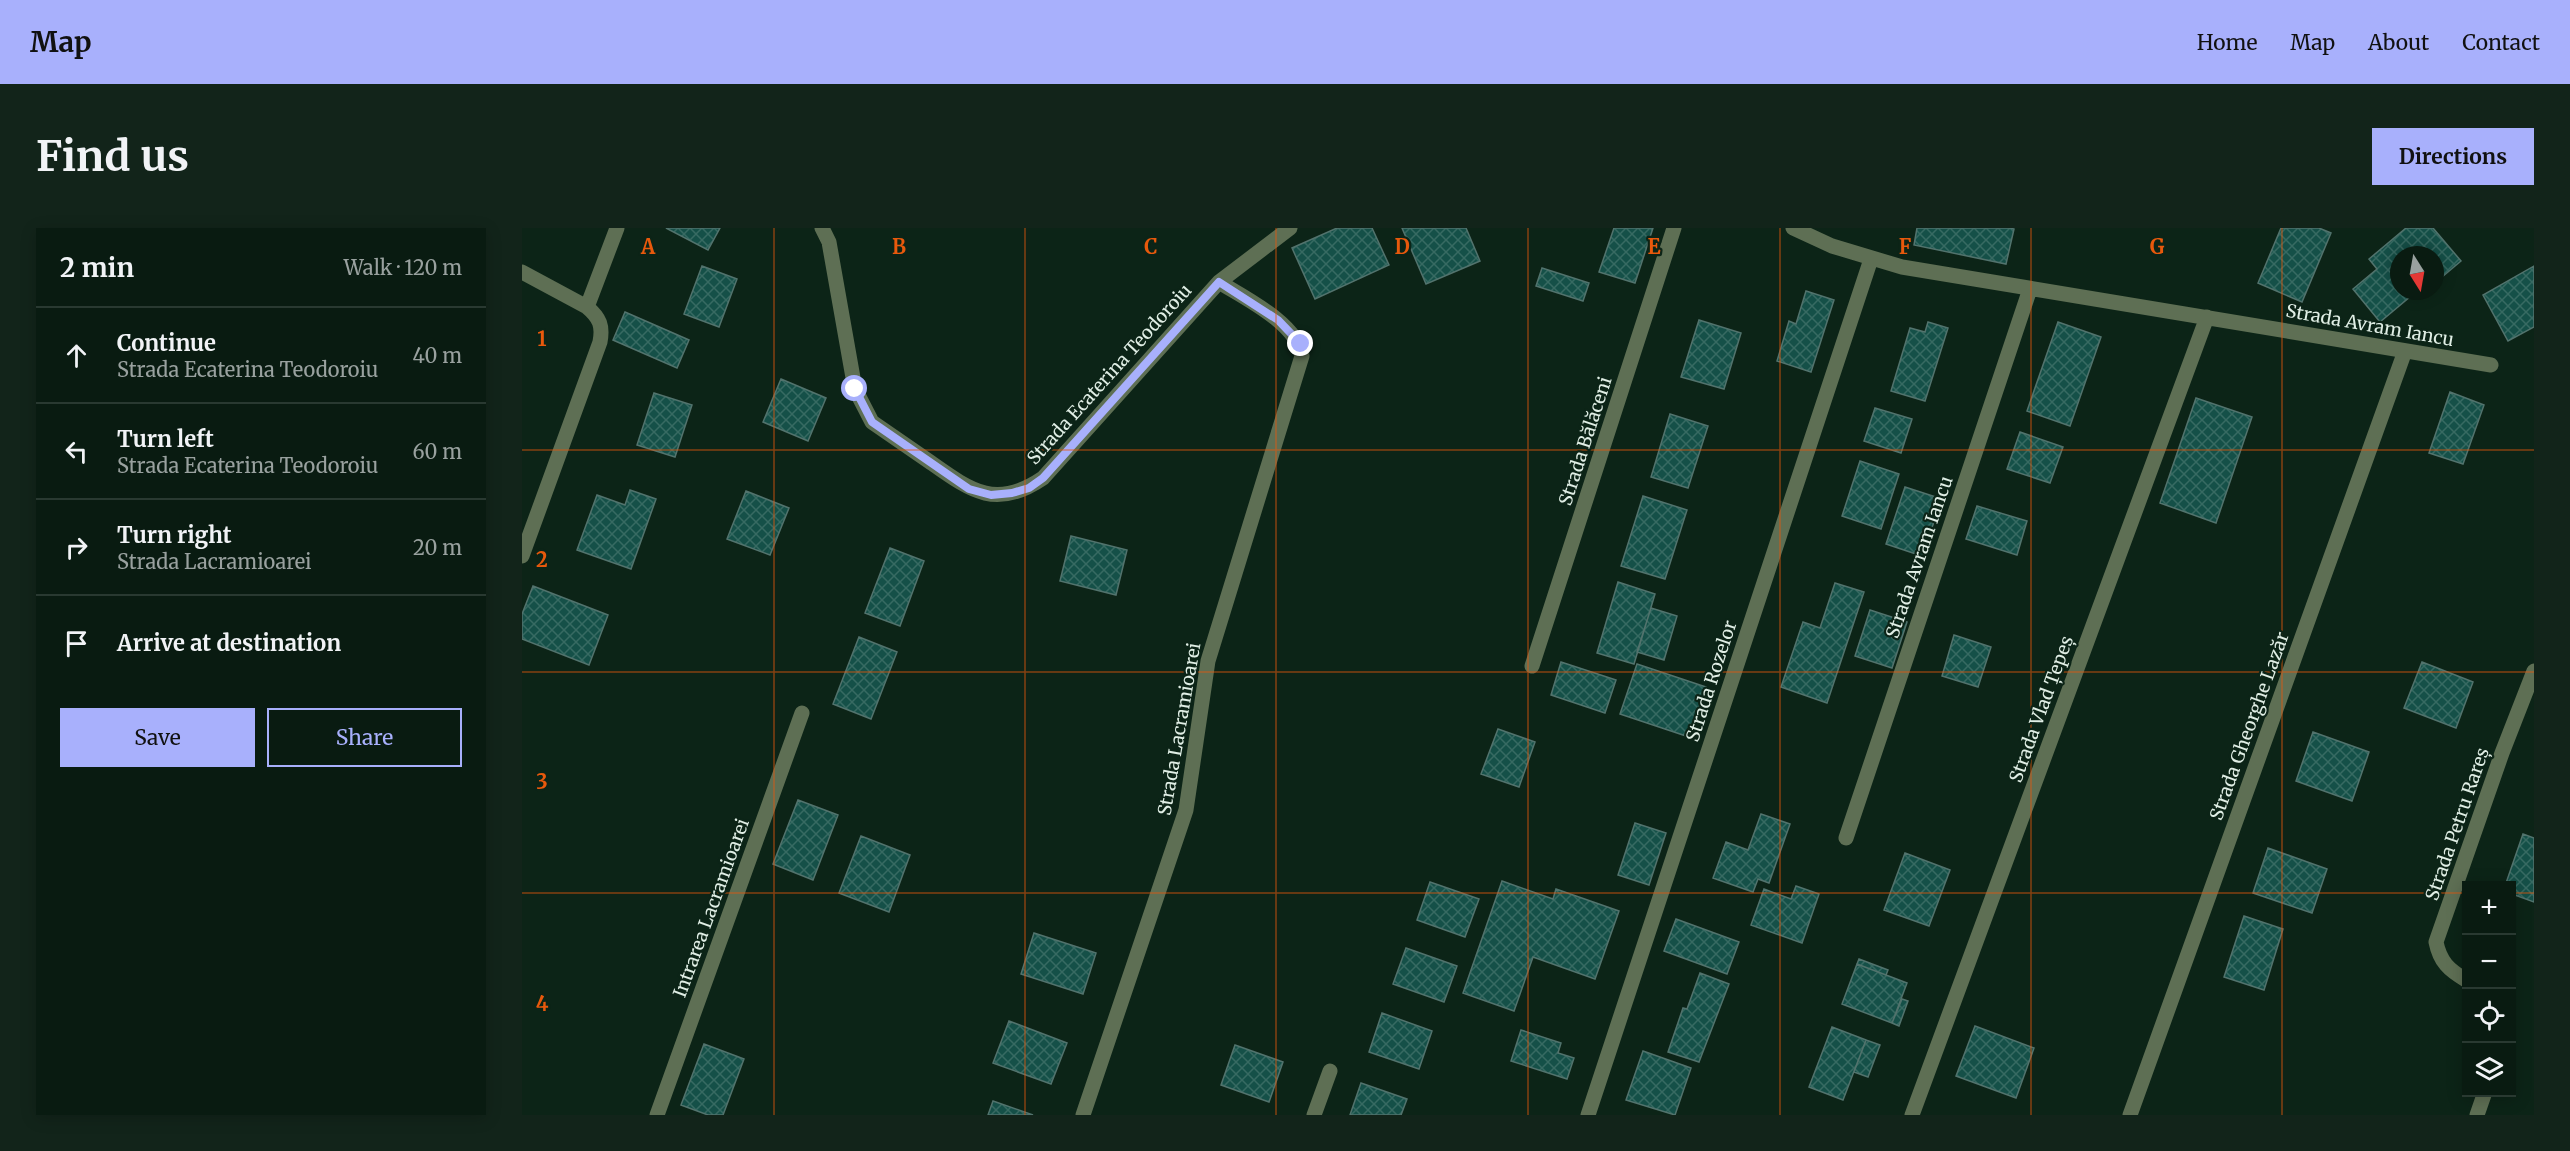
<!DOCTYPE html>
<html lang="en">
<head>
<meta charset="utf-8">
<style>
  :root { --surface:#091b11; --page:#12241a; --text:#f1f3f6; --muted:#99a19f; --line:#293931; --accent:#a8b0fc }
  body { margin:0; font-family:Merriweather,serif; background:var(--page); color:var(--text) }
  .controls { position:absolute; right:18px; bottom:18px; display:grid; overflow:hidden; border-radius:0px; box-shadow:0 3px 15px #0003 }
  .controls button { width:54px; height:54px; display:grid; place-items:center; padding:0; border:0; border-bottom:2px solid var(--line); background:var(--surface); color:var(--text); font:30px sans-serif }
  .compass { position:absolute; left:1868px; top:18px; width:54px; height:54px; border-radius:50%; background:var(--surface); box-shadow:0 3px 15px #0003; rotate:169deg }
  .stop { position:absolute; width:18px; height:18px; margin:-14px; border:4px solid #a8b0fc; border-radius:50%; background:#fff }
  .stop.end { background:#a8b0fc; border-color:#fff; box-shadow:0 2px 6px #0008 }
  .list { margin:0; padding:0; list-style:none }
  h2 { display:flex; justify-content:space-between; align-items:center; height:78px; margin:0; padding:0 24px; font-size:26px }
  h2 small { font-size:20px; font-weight:400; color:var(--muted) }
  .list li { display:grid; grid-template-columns:39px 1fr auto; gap:18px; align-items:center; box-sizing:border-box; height:96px; padding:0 24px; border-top:2px solid var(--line) }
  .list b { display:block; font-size:22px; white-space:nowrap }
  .list p { margin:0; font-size:20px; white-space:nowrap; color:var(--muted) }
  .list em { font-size:20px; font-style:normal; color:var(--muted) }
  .actions { display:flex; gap:12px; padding:18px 24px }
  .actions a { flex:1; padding:14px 0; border:2px solid var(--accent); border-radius:0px; text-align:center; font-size:21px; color:var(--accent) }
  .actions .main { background:var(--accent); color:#111 }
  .icon { flex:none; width:33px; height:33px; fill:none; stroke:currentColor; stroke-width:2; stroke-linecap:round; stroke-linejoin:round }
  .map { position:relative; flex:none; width:2012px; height:887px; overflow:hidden; border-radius:0px }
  header { display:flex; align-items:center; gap:36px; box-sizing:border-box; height:84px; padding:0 30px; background:var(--accent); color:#111 }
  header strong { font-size:28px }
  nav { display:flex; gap:33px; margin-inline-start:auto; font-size:21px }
  .intro { display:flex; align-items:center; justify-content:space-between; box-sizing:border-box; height:144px; padding:0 36px }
  h1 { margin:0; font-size:42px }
  .button { padding:15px 27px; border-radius:0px; background:var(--accent); color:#111; font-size:21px; font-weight:700 }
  main { display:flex; gap:36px; padding:0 36px }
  aside { flex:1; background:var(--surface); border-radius:0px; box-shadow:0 3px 15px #0003 }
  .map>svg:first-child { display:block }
  .building { fill:url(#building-cross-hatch); stroke:#52736d; stroke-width:1.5 }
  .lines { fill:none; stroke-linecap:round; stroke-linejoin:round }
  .street { stroke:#5e6f54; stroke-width:15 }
  .route { stroke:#a8b0fc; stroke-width:8 }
  .grid { fill:none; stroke:#e8590c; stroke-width:1.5; stroke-opacity:0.55 }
  .labels { text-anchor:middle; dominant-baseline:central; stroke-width:4.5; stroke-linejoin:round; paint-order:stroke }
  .street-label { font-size:18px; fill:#e0eee5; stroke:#0c2417 }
  .grid-label { font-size:20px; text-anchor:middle; font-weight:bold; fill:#e8590c; stroke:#0c2417; stroke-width:4.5; stroke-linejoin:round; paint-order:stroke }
</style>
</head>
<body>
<header>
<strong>Map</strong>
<nav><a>Home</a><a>Map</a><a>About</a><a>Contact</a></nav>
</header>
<div class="intro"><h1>Find us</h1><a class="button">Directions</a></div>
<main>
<aside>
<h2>2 min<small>Walk · 120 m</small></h2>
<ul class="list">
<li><svg class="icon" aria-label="ahead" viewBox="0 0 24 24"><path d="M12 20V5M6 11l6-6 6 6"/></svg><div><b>Continue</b><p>Strada Ecaterina Teodoroiu</p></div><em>40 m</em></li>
<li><svg class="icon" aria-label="left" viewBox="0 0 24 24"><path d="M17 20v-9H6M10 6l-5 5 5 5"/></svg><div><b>Turn left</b><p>Strada Ecaterina Teodoroiu</p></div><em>60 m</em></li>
<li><svg class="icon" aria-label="right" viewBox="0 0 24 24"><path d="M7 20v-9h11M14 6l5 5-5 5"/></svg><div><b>Turn right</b><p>Strada Lacramioarei</p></div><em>20 m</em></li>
<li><svg class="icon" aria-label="arrive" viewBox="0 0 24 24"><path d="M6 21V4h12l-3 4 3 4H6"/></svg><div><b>Arrive at destination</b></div></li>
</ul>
<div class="actions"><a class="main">Save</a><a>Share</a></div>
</aside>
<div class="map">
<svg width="2012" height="887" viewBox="0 0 2012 887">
  <defs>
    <pattern id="building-cross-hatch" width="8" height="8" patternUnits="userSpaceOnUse" patternTransform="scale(1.5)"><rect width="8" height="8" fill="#155048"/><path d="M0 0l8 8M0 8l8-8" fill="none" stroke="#376a62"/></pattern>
  </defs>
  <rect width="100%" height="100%" fill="#0c2417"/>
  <path class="building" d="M 144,0 L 198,0 L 186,22 Z
    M 815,0 L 850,0 L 867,37 L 793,71 L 770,20 Z
    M 880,0 L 944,0 L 958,33 L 904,56 Z
    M 1092,0 L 1131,0 L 1113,55 L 1077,44 Z
    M 1395,0 L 1488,0 L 1492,1 L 1484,36 L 1392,17 Z
    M 1759,0 L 1797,0 L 1809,5 L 1780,74 L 1736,55 Z
    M 1884,0 L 1911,0 L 1939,33 L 1913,55 L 1913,27 L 1877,27 L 1877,63 L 1895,63 L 1858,94 L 1831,61 L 1855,41 L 1847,31 Z
    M 180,38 L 215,51 L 197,99 L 162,86 Z
    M 2012,38 L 2012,99 L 1986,113 L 1961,67 Z
    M 1020,40 L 1067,55 L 1061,73 L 1014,58 Z
    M 1284,63 L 1312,72 L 1289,144 L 1255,133 L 1267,93 L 1274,96 Z
    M 103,84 L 167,112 L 155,140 L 91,112 Z
    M 1177,92 L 1219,105 L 1202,161 L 1159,149 Z
    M 1406,94 L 1426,100 L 1403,173 L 1369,163 L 1388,100 L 1403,104 Z
    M 1536,94 L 1579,109 L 1548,198 L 1505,183 Z
    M 259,151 L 304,170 L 286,213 L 241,194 Z
    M 1928,164 L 1962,177 L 1941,236 L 1907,225 Z
    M 132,165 L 170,177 L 153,229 L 115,217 Z
    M 1674,170 L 1730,189 L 1694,295 L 1638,275 Z
    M 1353,180 L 1390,191 L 1379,225 L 1342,213 Z
    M 1148,186 L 1186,198 L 1166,260 L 1129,249 Z
    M 1498,204 L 1541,219 L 1528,255 L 1485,241 Z
    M 1338,233 L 1377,246 L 1359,301 L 1320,288 Z
    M 1383,259 L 1420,271 L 1400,328 L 1364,316 Z
    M 108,262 L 134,271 L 109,341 L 55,322 L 75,267 L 103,277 Z
    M 224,263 L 267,280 L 248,327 L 205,311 Z
    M 1121,268 L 1165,282 L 1143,351 L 1099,338 Z
    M 1455,278 L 1505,293 L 1495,327 L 1444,311 Z
    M 549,308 L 605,322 L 594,367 L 538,353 Z
    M 368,320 L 402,333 L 378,398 L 343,385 Z
    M 1096,354 L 1133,366 L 1112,436 L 1075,425 Z
    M 1313,355 L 1342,364 L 1305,475 L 1259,459 L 1281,394 L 1298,400 Z
    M 11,358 L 86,387 L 67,437 L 0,411 L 0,386 Z
    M 1129,380 L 1155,388 L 1142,432 L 1115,424 Z
    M 1348,382 L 1385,394 L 1370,440 L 1333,428 Z
    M 1432,407 L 1469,419 L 1456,459 L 1420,448 Z
    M 337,409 L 375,424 L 349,491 L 311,476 Z
    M 1039,434 L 1094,452 L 1083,485 L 1029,467 Z
    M 1900,434 L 1951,454 L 1934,500 L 1882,480 Z
    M 1115,436 L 1184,459 L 1167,509 L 1098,486 Z
    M 976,501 L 1013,514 L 997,559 L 959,546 Z
    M 1791,504 L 1847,524 L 1830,573 L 1774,553 Z
    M 276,572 L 316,587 L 291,652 L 251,636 Z
    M 1239,586 L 1268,596 L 1247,655 L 1236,651 L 1231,664 L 1191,650 L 1204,614 L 1226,622 Z
    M 1113,595 L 1144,605 L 1127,657 L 1096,647 Z
    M 2001,606 L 2012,610 L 2012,674 L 1990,666 L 1990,658 L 1983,658 Z
    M 339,608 L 388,627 L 367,684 L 317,665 Z
    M 1746,620 L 1805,641 L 1790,685 L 1731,665 Z
    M 1383,625 L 1428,642 L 1407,698 L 1362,682 Z
    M 980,653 L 1031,671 L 1034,661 L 1097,683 L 1073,751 L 1011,729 L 992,783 L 941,765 Z
    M 908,654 L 957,671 L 943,709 L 895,692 Z
    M 1274,658 L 1297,666 L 1280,715 L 1229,697 L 1242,661 L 1269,671 Z
    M 1722,688 L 1761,701 L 1742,762 L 1702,749 Z
    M 1154,691 L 1217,714 L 1205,746 L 1142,723 Z
    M 512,705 L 574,725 L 561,766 L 499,746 Z
    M 884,720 L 935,738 L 922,774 L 871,756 Z
    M 1337,731 L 1366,742 L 1364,747 L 1335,736 Z
    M 1335,736 L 1385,755 L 1370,795 L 1320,776 Z
    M 1178,745 L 1207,756 L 1177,834 L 1146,824 L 1161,780 L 1165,781 Z
    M 1380,771 L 1386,773 L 1377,798 L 1370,795 Z
    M 860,785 L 910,803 L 897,841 L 847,824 Z
    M 487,793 L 545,815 L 529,856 L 471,835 Z
    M 1453,798 L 1512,820 L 1494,870 L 1434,848 Z
    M 1310,799 L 1344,812 L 1321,872 L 1287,859 Z
    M 999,802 L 1039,815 L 1036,825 L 1052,830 L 1045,851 L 989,833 Z
    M 1344,812 L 1358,817 L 1346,849 L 1332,844 Z
    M 182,816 L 222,831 L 201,887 L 186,887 L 159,877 Z
    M 713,817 L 761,834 L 747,874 L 699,857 Z
    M 1121,823 L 1169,840 L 1153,887 L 1104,872 Z
    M 839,855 L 885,871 L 879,887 L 828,887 Z
    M 471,873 L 511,887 L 466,887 Z"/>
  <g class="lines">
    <path class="street" d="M 300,0 L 307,14 L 333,161 L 350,194 C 370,208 389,221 408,234 C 449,263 474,282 521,250 L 697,54 L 768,0
      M 1271,0 L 1310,18 L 1380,39 L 1969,137
      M 0,44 L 65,79 L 95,0
      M 0,328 L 78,114 C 81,98 78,90 65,79
      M 1010,438 L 1152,0
      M 1324,610 L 1508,61
      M 1944,752 C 1927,742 1918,734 1914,714 L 1980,525 L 2012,443
      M 135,887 L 280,485
      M 561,887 L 664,582 L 686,433 L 780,128 C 776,96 723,70 697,54
      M 792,887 L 808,843
      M 1066,887 L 1349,31
      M 1390,887 L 1685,89
      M 1608,887 L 1883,123
      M 1955,887 L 1963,864"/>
  </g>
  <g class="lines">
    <path class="route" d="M 333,161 L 350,194 L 447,261 L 469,267 L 490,265 L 507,260 L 521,250 L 697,54 L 756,92 L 779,116"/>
  </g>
  <path class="grid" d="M 252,0 L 252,887M 503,0 L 503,887M 754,0 L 754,887M 1006,0 L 1006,887M 1258,0 L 1258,887M 1509,0 L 1509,887M 1760,0 L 1760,887M 0,222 L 2012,222M 0,444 L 2012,444M 0,665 L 1944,665M 1990,665 L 2012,665"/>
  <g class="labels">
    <g class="street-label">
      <text transform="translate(1848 97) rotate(10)">Strada Avram Iancu</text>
      <text transform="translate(587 146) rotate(-48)">Strada Ecaterina Teodoroiu</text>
      <text transform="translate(1063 213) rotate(-72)">Strada Bălăceni</text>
      <text transform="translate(1397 329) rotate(-71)">Strada Avram Iancu</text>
      <text transform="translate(1189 453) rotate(-72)">Strada Rozelor</text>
      <text transform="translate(1519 481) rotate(-70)">Strada Vlad Țepeș</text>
      <text transform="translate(1727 498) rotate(-70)">Strada Gheorghe Lazăr</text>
      <text transform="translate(657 501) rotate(-80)">Strada Lacramioarei</text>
      <text transform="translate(1935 596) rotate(-71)">Strada Petru Rareș</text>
      <text transform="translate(189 680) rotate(-70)">Intrarea Lacramioarei</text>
    </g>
  </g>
  <g class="grid-label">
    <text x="126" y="26">A</text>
    <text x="377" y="26">B</text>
    <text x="629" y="26">C</text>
    <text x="880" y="26">D</text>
    <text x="1132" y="26">E</text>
    <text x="1383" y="26">F</text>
    <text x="1635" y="26">G</text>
    <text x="20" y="118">1</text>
    <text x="20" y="339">2</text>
    <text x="20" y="561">3</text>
    <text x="20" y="783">4</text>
  </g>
</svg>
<div class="controls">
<button>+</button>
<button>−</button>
<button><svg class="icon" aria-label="locate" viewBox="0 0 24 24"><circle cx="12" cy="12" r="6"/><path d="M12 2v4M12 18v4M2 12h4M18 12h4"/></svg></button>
<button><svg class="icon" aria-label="layers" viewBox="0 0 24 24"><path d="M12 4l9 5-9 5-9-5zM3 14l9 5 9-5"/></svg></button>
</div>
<svg class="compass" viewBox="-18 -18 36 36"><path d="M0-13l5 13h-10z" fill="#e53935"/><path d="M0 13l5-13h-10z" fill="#99a19f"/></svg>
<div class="stop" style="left:333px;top:161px"></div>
<div class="stop end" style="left:779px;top:116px"></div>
</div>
</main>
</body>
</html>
